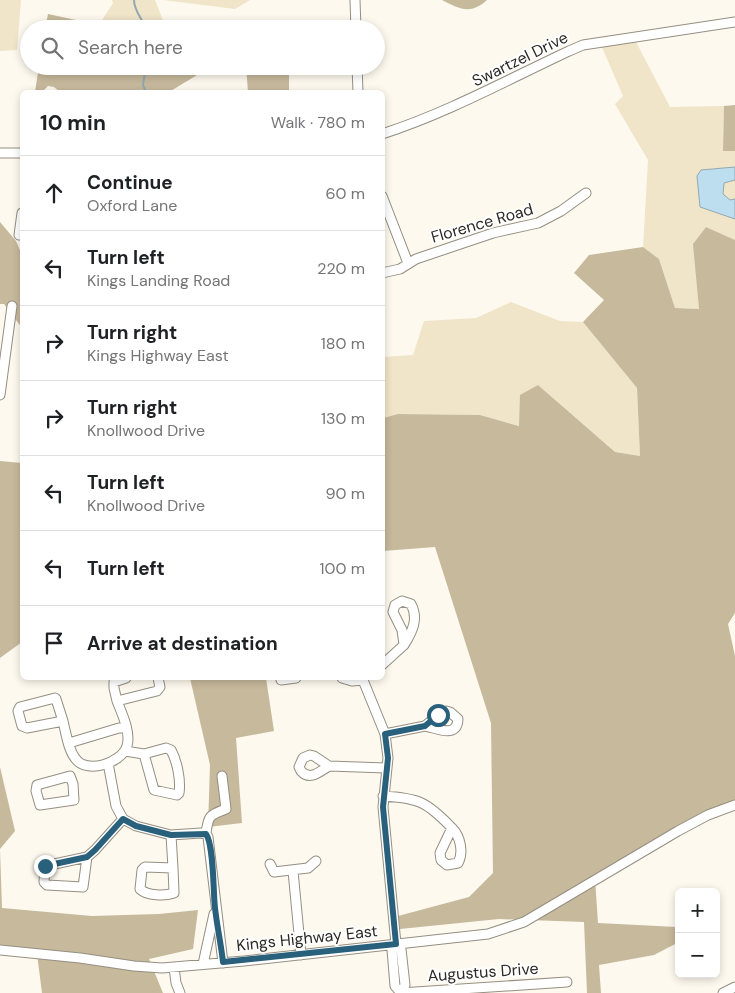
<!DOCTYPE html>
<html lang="en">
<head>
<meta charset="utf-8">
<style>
  :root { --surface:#fff; --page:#f6f6f6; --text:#202124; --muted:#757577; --line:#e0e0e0 }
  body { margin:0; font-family:"DM Sans",sans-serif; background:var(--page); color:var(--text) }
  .controls { position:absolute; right:15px; bottom:15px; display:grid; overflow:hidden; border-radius:8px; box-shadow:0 2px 8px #0003 }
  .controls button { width:45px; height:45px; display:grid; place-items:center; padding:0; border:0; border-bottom:1px solid var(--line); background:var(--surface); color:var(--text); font:25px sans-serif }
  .stop { position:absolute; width:15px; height:15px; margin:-11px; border:4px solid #29607b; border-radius:50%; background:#fff }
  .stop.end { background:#29607b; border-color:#fff; box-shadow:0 1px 5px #0008 }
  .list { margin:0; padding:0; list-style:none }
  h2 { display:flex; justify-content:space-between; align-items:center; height:65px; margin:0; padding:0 20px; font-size:21px }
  h2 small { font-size:16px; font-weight:400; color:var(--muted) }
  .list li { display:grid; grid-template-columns:32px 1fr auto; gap:15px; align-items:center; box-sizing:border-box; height:75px; padding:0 20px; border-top:1px solid var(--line) }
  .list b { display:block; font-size:19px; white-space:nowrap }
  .list p { margin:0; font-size:16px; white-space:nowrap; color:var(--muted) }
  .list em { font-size:16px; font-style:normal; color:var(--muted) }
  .icon { flex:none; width:28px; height:28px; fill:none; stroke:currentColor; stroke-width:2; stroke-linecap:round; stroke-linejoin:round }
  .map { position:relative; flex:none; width:735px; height:993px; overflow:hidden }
  .search { position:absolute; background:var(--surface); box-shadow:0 2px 8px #0003; left:20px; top:20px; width:365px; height:55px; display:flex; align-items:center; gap:12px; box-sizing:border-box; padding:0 18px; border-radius:28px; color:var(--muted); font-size:19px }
  .panel { position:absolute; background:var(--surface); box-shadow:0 2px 8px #0003; left:20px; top:90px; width:365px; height:590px; border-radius:8px }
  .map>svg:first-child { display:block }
  .green { fill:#f0e4c9 }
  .forest { fill:#c6b99c }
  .water { fill:#bddeef; stroke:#92a8b2 }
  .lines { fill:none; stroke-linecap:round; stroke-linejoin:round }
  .stream { stroke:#92a8b2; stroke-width:2 }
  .minor-casing { stroke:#958f82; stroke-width:11 }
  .minor { stroke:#fff; stroke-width:9 }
  .route { stroke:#29607b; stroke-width:6 }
  .labels { text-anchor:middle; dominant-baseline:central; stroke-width:4; stroke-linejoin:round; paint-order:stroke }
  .street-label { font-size:16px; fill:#2d2a25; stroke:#fff }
</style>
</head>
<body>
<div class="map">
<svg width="735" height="993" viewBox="0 0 735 993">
  <rect width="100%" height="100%" fill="#fef9ee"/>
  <path class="green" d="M 0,0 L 21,0 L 17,50 L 0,51 Z
    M 112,0 L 155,0 L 164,23 L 176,29 L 118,29 L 99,25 L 113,3 Z
    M 163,0 L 250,0 L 235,9 Z
    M 635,40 L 670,107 L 724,106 L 723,150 L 735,151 L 735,240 L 706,227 L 694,243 L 699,309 L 675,308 L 659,259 L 643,247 L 648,160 L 615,104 L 623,96 L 601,45 Z
    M 511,302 L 560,321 L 583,322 L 637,388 L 640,456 L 615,452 L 538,385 L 520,426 L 480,415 L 398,414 L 383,418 L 383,357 L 413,355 L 424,321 L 476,318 Z"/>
  <path class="forest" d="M 442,0 L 487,0 C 471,15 459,9 442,0 Z
    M 48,14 L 118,29 L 45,29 Z
    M 39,66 L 212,66 L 169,92 L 60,92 L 54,87 L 48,86 L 42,92 L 35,92 Z
    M 246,66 L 289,66 L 289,92 L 248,92 Z
    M 735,105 L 735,151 L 723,151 L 724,106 Z
    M 0,222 L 16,241 L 22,255 L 22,328 L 4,304 L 0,304 Z
    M 706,227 L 735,240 L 735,613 L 728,624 L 735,656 L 735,808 L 718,813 L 595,879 L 598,923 L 677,927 L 679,929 L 679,942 L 654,955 L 599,965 L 601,993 L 587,993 L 584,922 L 499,919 L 400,929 L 398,916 L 469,897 L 493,873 L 491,723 L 435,547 L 383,551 L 383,418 L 398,414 L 480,415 L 519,426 L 520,395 L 538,385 L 615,452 L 640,456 L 637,388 L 583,322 L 604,300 L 574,273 L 589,255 L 643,247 L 659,259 L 675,308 L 699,309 L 693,244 Z
    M 0,461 L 22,463 L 22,642 L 0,658 Z
    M 190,678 L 266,678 L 274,731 L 236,738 L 242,823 L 208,827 L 210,765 Z
    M 0,767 L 15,831 L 0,849 L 2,908 L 92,916 L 159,914 L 198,910 L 193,949 L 149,959 L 163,993 L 42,993 L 37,954 L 0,947 Z"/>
  <path class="water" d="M 735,167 L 735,180 L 724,183 L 723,194 L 730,200 L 735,199 L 735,219 L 700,207 L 697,176 L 701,170 Z"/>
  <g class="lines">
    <path class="stream" d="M 134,0 C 134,11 142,18 146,29
      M 146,66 L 143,85 L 146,92"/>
    <defs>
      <path id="minor" d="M 355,0 L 356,29
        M 357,66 L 358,92
        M 382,134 C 447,113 507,80 569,51 L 583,45 L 735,22
        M 0,153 L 22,153
        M 382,196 L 408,263
        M 22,213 L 19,235 L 22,235
        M 382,273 L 400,269 L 416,259 L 493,233 L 538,223 L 561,211 L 586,193
        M 0,395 L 12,306
        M 402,601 L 411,604 C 419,619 412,632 404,645 L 402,630 L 393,612 L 395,605 Z
        M 382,665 L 404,645
        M 126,678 L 114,682 L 114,688 L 117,701 L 157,691 L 160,687 L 158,678
        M 342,678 L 352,681 L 363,680
        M 281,680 L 296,678
        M 363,680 L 385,734 L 388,758 L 383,807 L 396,944
        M 55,698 L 56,699 L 63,721 L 27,728 L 22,726 L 18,711 L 20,707 Z
        M 446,711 L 450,712 L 458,719 C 457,739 437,728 425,726 L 442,712 Z
        M 63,721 C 66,733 68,749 75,758 C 86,775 122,763 127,746 C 131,732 122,714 117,701
        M 385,734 L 425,726
        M 69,743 L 119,728 L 126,728
        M 166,748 L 171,750 C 177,761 181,780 179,793 L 177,795 L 154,790 L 144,754 Z
        M 125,751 L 144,754
        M 310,755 L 314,756 L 329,766 C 319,772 310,781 301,771 L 299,767 L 303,758 Z
        M 108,763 L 116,806 L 123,819 L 136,826 L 171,835 L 201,833 L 206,834 L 208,837 L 223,963
        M 329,766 L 386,768
        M 70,776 L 73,784 L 74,800 L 40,805 L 36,791 L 37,785 Z
        M 383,796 C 419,798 427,802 452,828
        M 452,828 C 460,836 464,852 458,863 L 447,865 L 441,860 L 440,853 Z
        M 206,834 C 208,816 209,815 226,809 L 222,776
        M 171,835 L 173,868
        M 87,857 L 83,887 L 47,885 L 44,882 L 45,866 Z
        M 87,857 L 95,850 L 123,819
        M 270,864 L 274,872 L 308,868 L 316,861
        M 145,867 L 173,868 L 174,893 C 165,896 147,896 140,889 L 142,870 Z
        M 293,871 L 301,955
        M 396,944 L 401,949 L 405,985 L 401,993 L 395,986 L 392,950 Z
        M 0,950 L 80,958 L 134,966 L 162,968 L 244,961 L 488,934 L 524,922 L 678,831 L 708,815 L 735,805
        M 203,964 L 214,914
        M 174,967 L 176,983 L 180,993
        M 400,993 L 567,982
        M 723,993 L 735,987"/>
    </defs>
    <use href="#minor" class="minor-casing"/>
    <use href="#minor" class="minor"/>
  </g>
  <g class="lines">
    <path class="route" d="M 45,866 L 87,857 L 95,850 L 123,819 L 136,826 L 171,835 L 206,834 C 214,845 213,891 215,908 C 217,926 221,944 223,962 L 396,944 L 383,807 L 388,758 L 385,734 L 425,726 L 438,715"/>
  </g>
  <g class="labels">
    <g class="street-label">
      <text transform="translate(520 59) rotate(-26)">Swartzel Drive</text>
      <text transform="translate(482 223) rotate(-16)">Florence Road</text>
      <text transform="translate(307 938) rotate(-6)">Kings Highway East</text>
      <text transform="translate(483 972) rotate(-4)">Augustus Drive</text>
    </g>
  </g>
</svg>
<div class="controls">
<button>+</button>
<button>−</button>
</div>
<div class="stop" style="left:438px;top:715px"></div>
<div class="stop end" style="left:45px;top:866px"></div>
<div class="search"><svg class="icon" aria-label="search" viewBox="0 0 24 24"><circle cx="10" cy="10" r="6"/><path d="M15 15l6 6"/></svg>Search here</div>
<section class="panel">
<h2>10 min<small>Walk · 780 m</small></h2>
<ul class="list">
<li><svg class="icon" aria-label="ahead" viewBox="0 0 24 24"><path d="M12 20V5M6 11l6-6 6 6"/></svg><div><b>Continue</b><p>Oxford Lane</p></div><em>60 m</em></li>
<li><svg class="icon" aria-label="left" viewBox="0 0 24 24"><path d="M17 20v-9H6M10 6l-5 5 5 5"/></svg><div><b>Turn left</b><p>Kings Landing Road</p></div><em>220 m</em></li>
<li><svg class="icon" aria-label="right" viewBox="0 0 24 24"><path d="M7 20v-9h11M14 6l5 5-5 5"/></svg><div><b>Turn right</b><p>Kings Highway East</p></div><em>180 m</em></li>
<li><svg class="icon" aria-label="right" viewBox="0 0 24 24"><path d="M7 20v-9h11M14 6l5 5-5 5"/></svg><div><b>Turn right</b><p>Knollwood Drive</p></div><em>130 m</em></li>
<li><svg class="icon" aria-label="left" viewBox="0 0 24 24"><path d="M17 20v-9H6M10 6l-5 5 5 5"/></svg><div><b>Turn left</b><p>Knollwood Drive</p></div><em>90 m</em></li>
<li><svg class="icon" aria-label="left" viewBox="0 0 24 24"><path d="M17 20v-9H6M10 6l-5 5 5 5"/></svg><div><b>Turn left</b></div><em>100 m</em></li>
<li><svg class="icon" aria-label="arrive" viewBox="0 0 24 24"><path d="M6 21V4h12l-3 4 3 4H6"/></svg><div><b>Arrive at destination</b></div></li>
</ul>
</section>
</div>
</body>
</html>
